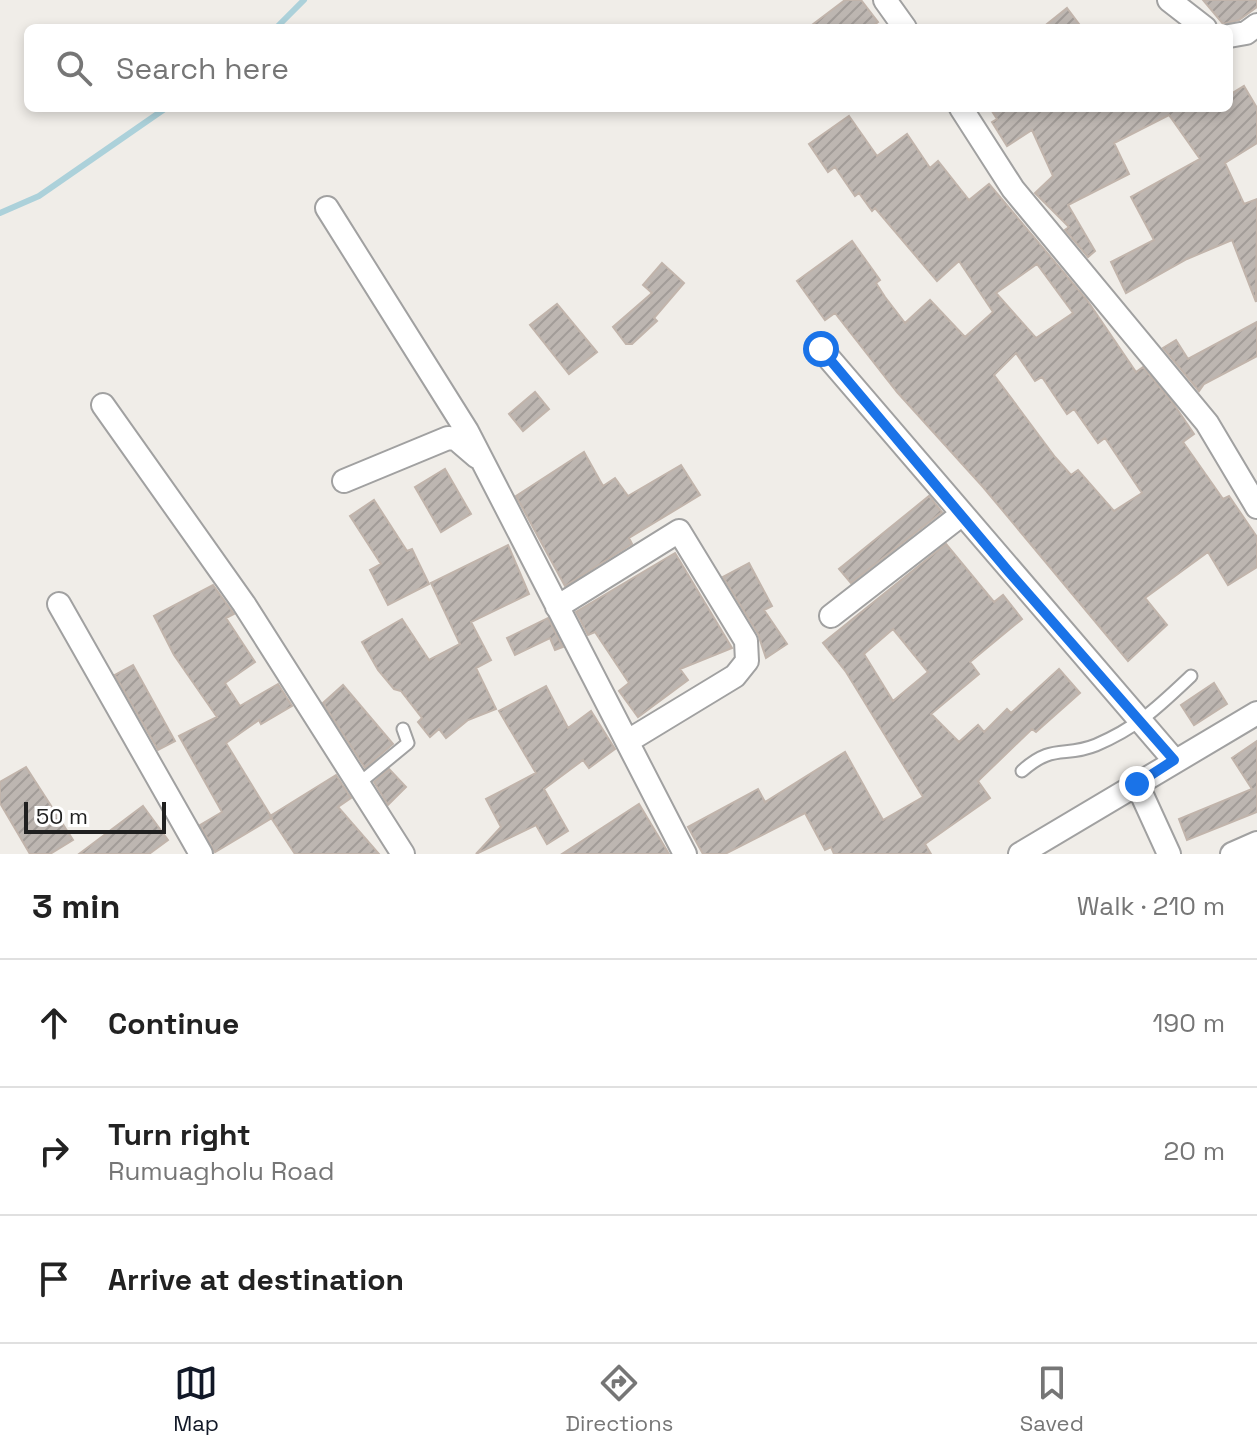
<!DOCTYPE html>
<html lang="en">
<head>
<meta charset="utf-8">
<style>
  :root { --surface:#fff; --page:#f6f6f6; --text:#222; --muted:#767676; --line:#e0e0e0; --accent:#111827 }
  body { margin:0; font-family:"Space Grotesk",sans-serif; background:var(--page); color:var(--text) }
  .scale { position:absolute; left:24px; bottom:20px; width:142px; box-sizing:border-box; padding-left:8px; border:4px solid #202020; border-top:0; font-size:22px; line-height:28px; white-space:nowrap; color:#202020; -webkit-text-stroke:6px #fff; paint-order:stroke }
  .stop { position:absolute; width:24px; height:24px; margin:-18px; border:6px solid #1a73e8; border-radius:50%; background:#fff }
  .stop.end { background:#1a73e8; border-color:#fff; box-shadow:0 2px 8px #0008 }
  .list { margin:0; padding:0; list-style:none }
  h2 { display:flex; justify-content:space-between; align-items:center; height:104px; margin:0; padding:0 32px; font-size:34px }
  h2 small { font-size:26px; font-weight:400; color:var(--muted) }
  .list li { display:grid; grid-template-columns:52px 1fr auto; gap:24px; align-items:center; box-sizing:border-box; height:128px; padding:0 32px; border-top:2px solid var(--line) }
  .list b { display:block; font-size:30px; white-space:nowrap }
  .list p { margin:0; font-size:26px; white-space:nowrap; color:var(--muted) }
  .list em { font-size:26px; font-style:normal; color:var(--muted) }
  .icon { flex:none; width:44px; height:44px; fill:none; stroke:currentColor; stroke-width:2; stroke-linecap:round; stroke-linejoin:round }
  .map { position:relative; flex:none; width:1257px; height:854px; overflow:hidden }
  .search { position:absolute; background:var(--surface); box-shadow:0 4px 12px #0003; left:24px; right:24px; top:24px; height:88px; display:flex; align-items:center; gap:20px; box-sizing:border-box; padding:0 28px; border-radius:12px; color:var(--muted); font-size:30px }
  .sheet { height:488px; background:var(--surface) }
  nav { display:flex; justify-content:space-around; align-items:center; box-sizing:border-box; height:112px; border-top:2px solid var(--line); background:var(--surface); font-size:22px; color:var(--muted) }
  nav a { display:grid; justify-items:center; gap:4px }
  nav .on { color:var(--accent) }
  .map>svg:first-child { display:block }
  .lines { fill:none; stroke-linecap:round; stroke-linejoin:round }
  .stream { stroke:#acd1da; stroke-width:6 }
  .building { fill:url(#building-hatch); stroke:#c1b4ab; stroke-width:2; fill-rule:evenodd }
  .service-casing { stroke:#a1a1a1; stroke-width:15 }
  .minor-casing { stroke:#a1a1a1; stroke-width:26 }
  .service { stroke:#fff; stroke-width:11 }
  .minor { stroke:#fff; stroke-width:22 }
  .route { stroke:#1a73e8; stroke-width:10 }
</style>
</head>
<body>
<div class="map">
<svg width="1257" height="854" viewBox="0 0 1257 854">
  <defs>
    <pattern id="building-hatch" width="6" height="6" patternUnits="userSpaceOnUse" patternTransform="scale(2)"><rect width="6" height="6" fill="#bdb6b1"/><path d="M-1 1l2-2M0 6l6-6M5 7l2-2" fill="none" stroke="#a29c98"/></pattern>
  </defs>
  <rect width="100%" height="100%" fill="#f0ede8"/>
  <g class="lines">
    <path class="stream" d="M 276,28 L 304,0
      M 0,213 L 39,196 L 166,108"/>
  </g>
  <path class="building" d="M 845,0 L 861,0 L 878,22 L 870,28 L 808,28 Z
    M 1203,0 L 1257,0 L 1257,7 L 1239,20 L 1223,24 Z
    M 1067,8 L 1082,28 L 1042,28 Z
    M 1244,86 L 1257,108 L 1257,143 L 1225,163 L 1244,204 L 1257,199 L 1256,302 L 1232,240 L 1187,259 L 1126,293 L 1111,262 L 1154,240 L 1131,197 L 1200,159 L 1169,115 L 1114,143 L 1129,174 L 1068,205 L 1095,251 L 1088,257 L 1065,230 L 1069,227 L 1035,193 L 1053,176 L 1032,130 L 1007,146 L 992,122 L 997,119 L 990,108 L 1229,108 L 1229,95 Z
    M 849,116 L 877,156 L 907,134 L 930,168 L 938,161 L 969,200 L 989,184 L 1087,300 L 1136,372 L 1143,367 L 1173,403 L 1194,434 L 1183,442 L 1223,499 L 1229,496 L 1257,537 L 1257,567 L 1228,585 L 1208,552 L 1145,598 L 1167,625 L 1128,661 L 983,487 L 897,392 L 835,313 L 825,320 L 797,281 L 852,241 L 880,280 L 876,283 L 885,297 L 905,323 L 930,300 L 965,337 L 993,312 L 959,261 L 937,281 L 875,208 L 872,211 L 859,193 L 855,196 L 835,167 L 828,172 L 809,144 ZM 1037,264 L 1073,313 L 1036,338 L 996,293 ZM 1016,353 L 1035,381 L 1042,377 L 1067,414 L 1074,409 L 1098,443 L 1105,438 L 1142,493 L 1114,511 L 1078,470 L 1071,475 L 1055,457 L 994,375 Z
    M 662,263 L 684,283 L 654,318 L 657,321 L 632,344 L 626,344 L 613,327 L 652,293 L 643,285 Z
    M 557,304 L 597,352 L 569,374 L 530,325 Z
    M 1257,322 L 1257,356 L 1204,384 L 1199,391 L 1163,348 L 1176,340 L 1188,359 Z
    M 535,392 L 549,409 L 523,431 L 509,414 Z
    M 584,452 L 603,486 L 615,478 L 628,496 L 681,465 L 700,495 L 629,538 L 632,544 L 565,586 L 516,496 Z
    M 445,469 L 471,514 L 441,532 L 415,487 Z
    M 929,496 L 942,512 L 851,583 L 839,569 Z
    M 374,500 L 407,551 L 412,549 L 429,584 L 388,605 L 370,570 L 381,564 L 350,516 Z
    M 946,544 L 994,602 L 1003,595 L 1022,619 L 970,662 L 979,674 L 931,714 L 959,742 L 978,725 L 984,732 L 1007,709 L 1011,713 L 1059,669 L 1080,693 L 1036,732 L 1032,729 L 978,781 L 990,798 L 925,844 L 931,854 L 834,854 L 831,847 L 825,850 L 805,813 L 725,854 L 703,854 L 688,827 L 758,789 L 765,802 L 845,752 L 883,820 L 923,797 L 846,672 L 823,643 ZM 893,629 L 928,672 L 893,701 L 864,654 Z
    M 508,545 L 529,594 L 471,622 L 491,660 L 476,668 L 496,709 L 468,720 L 446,738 L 439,729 L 430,737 L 418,722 L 422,718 L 401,691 L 394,689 L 378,670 L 362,642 L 402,619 L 429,660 L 460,644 L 431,583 Z
    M 675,553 L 732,648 L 680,669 L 688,680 L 638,717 L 619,691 L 629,683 L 595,632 L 588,635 L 576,612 Z
    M 749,563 L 772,606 L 764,610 L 787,644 L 766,658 L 758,634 L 723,577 Z
    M 213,585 L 234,614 L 226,618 L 255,662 L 225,683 L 240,706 L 278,684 L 292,706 L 261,724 L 259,720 L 226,743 L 272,818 L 215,852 L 200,825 L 222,812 L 179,736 L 217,717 L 174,655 L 154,616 Z
    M 548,618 L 563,647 L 555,650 L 550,638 L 515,655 L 507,638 Z
    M 133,665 L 175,741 L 158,750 L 115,675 Z
    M 1214,683 L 1227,704 L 1194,725 L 1181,705 Z
    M 343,685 L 393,744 L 365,768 L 323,703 Z
    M 546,686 L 568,728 L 591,711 L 615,749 L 589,768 L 583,760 L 544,789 L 568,831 L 547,844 L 536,825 L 476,854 L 501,827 L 486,799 L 536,773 L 499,711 Z
    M 1257,741 L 1257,812 L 1187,840 L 1179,819 L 1252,789 L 1232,758 Z
    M 26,767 L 73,840 L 50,854 L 30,854 L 0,803 L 0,782 Z
    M 389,769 L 406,787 L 388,805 L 374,782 Z
    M 336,775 L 351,798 L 338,807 L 379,854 L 295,854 L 270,816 Z
    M 639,804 L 669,854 L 562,854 Z
    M 143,806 L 168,840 L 149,854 L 79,854 Z"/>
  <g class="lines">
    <defs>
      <path id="service" d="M 1022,771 C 1053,743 1064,758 1096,745 C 1138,727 1158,707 1191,676
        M 357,785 L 408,743 L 403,729"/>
      <path id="minor" d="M 885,0 L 905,28
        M 1169,0 L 1205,28
        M 1229,36 L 1246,33 L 1257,25
        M 961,108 L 1013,189 L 1207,423 L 1257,507
        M 327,208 L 467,431 L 685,854
        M 821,349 L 1174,760
        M 103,405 L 244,604 L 403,854
        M 344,481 L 448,438 L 456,439 L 477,457
        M 59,604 L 201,854
        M 557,607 L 679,531 L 746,641 L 747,661 L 735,676 L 628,741
        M 831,616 L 961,515
        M 1137,784 L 1169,854
        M 1020,854 L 1257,713
        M 1232,854 L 1257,843"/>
    </defs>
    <use href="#service" class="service-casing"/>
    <use href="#minor" class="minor-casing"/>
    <use href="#service" class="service"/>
    <use href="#minor" class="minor"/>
  </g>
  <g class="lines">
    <path class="route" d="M 821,349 L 1009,572 L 1174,760 L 1137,784"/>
  </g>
</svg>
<div class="scale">50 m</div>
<div class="stop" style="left:821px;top:349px"></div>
<div class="stop end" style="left:1137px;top:784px"></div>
<div class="search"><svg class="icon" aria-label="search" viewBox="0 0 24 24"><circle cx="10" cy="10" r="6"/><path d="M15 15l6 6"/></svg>Search here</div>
</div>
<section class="sheet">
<h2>3 min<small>Walk · 210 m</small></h2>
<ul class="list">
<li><svg class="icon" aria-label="ahead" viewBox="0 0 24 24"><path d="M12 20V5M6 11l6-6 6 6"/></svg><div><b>Continue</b></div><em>190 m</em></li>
<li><svg class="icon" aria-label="right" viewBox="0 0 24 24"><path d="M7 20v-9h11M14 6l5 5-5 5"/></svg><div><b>Turn right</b><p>Rumuagholu Road</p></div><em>20 m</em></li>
<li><svg class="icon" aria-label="arrive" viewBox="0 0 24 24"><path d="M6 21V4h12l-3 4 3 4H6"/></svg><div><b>Arrive at destination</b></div></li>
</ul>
</section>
<nav>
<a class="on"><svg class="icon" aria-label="map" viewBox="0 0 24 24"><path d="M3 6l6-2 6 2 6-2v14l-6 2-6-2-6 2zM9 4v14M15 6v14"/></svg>Map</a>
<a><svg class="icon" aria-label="directions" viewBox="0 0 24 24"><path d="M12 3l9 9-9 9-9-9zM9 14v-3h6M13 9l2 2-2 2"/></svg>Directions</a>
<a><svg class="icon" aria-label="saved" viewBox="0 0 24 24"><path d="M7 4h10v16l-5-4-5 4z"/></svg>Saved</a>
</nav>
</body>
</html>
